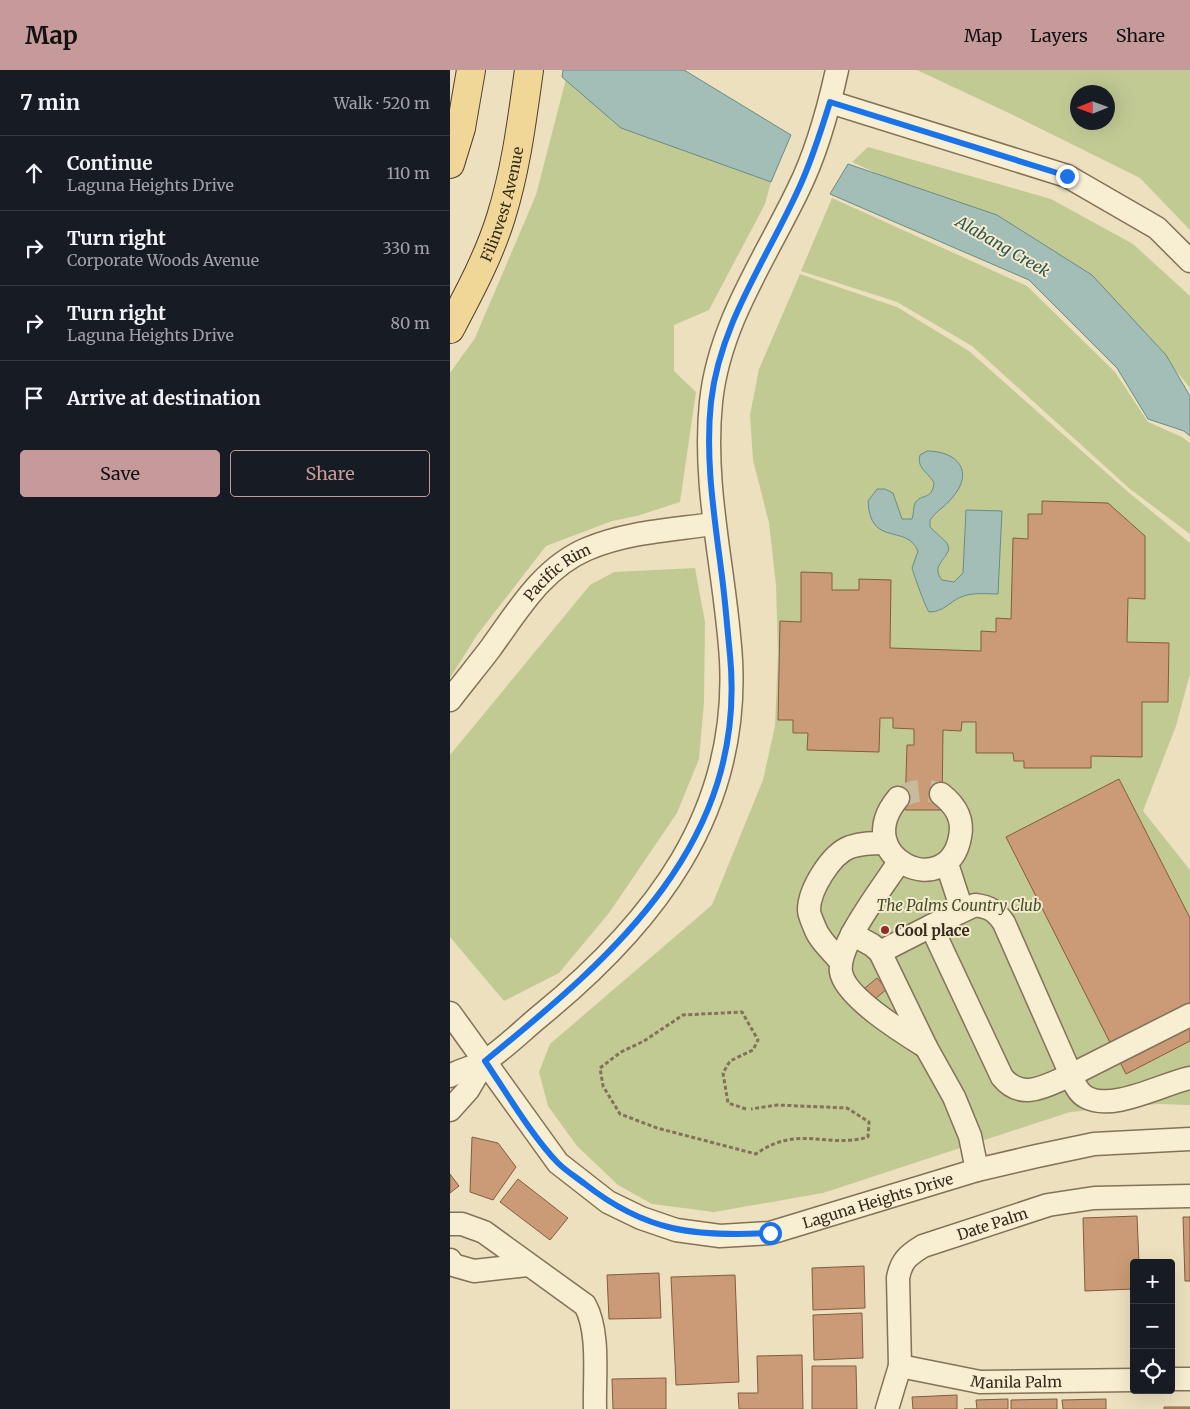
<!DOCTYPE html>
<html lang="en">
<head>
<meta charset="utf-8">
<style>
  :root { --surface:#171b24; --page:#242831; --text:#f1f3f6; --muted:#9ea1a6; --line:#363941; --accent:#c6999a }
  body { margin:0; font-family:Merriweather,serif; background:var(--page); color:var(--text) }
  .controls { position:absolute; right:15px; bottom:15px; display:grid; overflow:hidden; border-radius:5px; box-shadow:0 5px 20px #0002 }
  .controls button { width:45px; height:45px; display:grid; place-items:center; padding:0; border:0; border-bottom:1px solid var(--line); background:var(--surface); color:var(--text); font:25px sans-serif }
  .compass { position:absolute; left:620px; top:15px; width:45px; height:45px; border-radius:50%; background:var(--surface); box-shadow:0 5px 20px #0002; rotate:269deg }
  .stop { position:absolute; width:15px; height:15px; margin:-11px; border:4px solid #1a73e8; border-radius:50%; background:#fff }
  .stop.end { background:#1a73e8; border-color:#fff; box-shadow:0 1px 5px #0008 }
  .list { margin:0; padding:0; list-style:none }
  h2 { display:flex; justify-content:space-between; align-items:center; height:65px; margin:0; padding:0 20px; font-size:21px }
  h2 small { font-size:16px; font-weight:400; color:var(--muted) }
  .list li { display:grid; grid-template-columns:32px 1fr auto; gap:15px; align-items:center; box-sizing:border-box; height:75px; padding:0 20px; border-top:1px solid var(--line) }
  .list b { display:block; font-size:19px; white-space:nowrap }
  .list p { margin:0; font-size:16px; white-space:nowrap; color:var(--muted) }
  .list em { font-size:16px; font-style:normal; color:var(--muted) }
  .actions { display:flex; gap:10px; padding:15px 20px }
  .actions a { flex:1; padding:11px 0; border:1px solid var(--accent); border-radius:5px; text-align:center; font-size:18px; color:var(--accent) }
  .actions .main { background:var(--accent); color:#111 }
  .icon { flex:none; width:28px; height:28px; fill:none; stroke:currentColor; stroke-width:2; stroke-linecap:round; stroke-linejoin:round }
  .map { position:relative; flex:none; width:740px; height:1339px; overflow:hidden }
  header { display:flex; align-items:center; gap:30px; box-sizing:border-box; height:70px; padding:0 25px; background:var(--accent); color:#111 }
  header strong { font-size:24px }
  nav { display:flex; gap:28px; margin-inline-start:auto; font-size:18px }
  main { display:flex }
  aside { flex:1; background:var(--surface) }
  .map>svg:first-child { display:block }
  .green { fill:#c2ca94; fill-rule:evenodd }
  .water { fill:#a2beb7; stroke:#6a8c84 }
  .building { fill:#ca9b76; stroke:#835c3f }
  .lines { fill:none; stroke-linecap:round; stroke-linejoin:round }
  .minor-tunnel { stroke:#c7bb9e; stroke-width:22; stroke-dasharray:22 11; stroke-linecap:butt }
  .minor-casing { stroke:#847158; stroke-width:25 }
  .major-casing { stroke:#523f2c; stroke-width:30 }
  .path { stroke:#847158; stroke-width:3; stroke-dasharray:4 2.5; stroke-linecap:butt }
  .minor { stroke:#f8eed2; stroke-width:22 }
  .major { stroke:#f0d797; stroke-width:28 }
  .route { stroke:#1a73e8; stroke-width:6 }
  .poi-dot { fill:#922c2a; stroke:#f4eace; stroke-width:2 }
  .labels { text-anchor:middle; dominant-baseline:central; stroke-width:4; stroke-linejoin:round; paint-order:stroke }
  .street-label { font-size:15px; fill:#34291c; stroke:#f4eace }
  .park-label { font-size:15px; font-style:italic; fill:#445023; stroke:#f4eace }
  .poi-label { font-size:15px; font-weight:bold; fill:#34291c; stroke:#f4eace; text-anchor:start }
  .water-label { font-size:16px; font-style:italic; fill:#2c5453; stroke:#f4eace }
</style>
</head>
<body>
<header>
<strong>Map</strong>
<nav><a>Map</a><a>Layers</a><a>Share</a></nav>
</header>
<main>
<aside>
<h2>7 min<small>Walk · 520 m</small></h2>
<ul class="list">
<li><svg class="icon" aria-label="ahead" viewBox="0 0 24 24"><path d="M12 20V5M6 11l6-6 6 6"/></svg><div><b>Continue</b><p>Laguna Heights Drive</p></div><em>110 m</em></li>
<li><svg class="icon" aria-label="right" viewBox="0 0 24 24"><path d="M7 20v-9h11M14 6l5 5-5 5"/></svg><div><b>Turn right</b><p>Corporate Woods Avenue</p></div><em>330 m</em></li>
<li><svg class="icon" aria-label="right" viewBox="0 0 24 24"><path d="M7 20v-9h11M14 6l5 5-5 5"/></svg><div><b>Turn right</b><p>Laguna Heights Drive</p></div><em>80 m</em></li>
<li><svg class="icon" aria-label="arrive" viewBox="0 0 24 24"><path d="M6 21V4h12l-3 4 3 4H6"/></svg><div><b>Arrive at destination</b></div></li>
</ul>
<div class="actions"><a class="main">Save</a><a>Share</a></div>
</aside>
<div class="map">
<svg width="740" height="1339" viewBox="0 0 740 1339">
  <rect width="100%" height="100%" fill="#ece0bf"/>
  <path class="green" d="M 467,0 L 740,0 L 740,160 L 690,108 L 563,45 ZM 628,22 L 658,22 L 658,52 L 628,52 Z
    M 116,9 L 175,58 L 321,112 L 315,134 L 259,240 L 224,255 L 224,301 L 246,322 L 230,432 L 187,446 L 162,451 L 96,476 L 27,565 L 0,608 L 0,303 L 25,268 L 86,125 Z
    M 418,77 L 601,129 L 683,174 L 740,226 L 740,318 L 710,281 L 448,113 L 402,92 Z
    M 382,128 L 577,216 L 665,302 L 698,352 L 732,367 L 740,373 L 740,464 L 680,419 L 522,276 L 447,232 L 351,201 Z
    M 350,204 L 447,237 L 519,281 L 677,421 L 740,473 L 740,604 L 726,656 L 693,741 L 740,800 L 740,1035 L 708,1034 L 620,1042 L 373,1123 L 264,1142 L 202,1134 L 168,1115 L 127,1076 L 98,1036 L 89,1002 L 100,974 L 262,835 L 313,710 L 325,656 L 328,583 L 326,515 L 319,453 L 303,390 L 300,345 L 309,299 Z
    M 245,498 L 255,552 L 254,633 L 249,689 L 227,743 L 159,843 L 109,903 L 54,931 L 0,867 L 0,685 L 140,515 L 164,502 Z"/>
  <path class="water" d="M 113,0 L 234,0 L 341,65 L 321,112 L 171,58 L 112,7 Z
    M 398,94 L 547,145 L 642,205 L 716,285 L 740,326 L 740,366 L 734,361 L 698,349 L 667,298 L 579,210 L 380,124 Z
    M 477,381 C 508,381 525,402 502,428 C 495,437 486,441 480,450 L 480,457 L 497,473 L 499,479 C 495,491 481,496 492,510 L 504,512 L 513,503 L 516,440 L 552,441 L 548,524 C 536,524 523,522 511,527 C 499,532 494,542 479,542 C 476,539 464,505 462,498 L 468,481 C 456,453 420,478 418,431 L 427,419 L 435,419 L 443,423 L 452,449 L 462,449 C 464,444 463,437 465,433 C 471,423 482,431 484,413 C 479,403 466,398 470,385 Z"/>
  <path class="building" d="M 592,431 L 658,433 L 695,466 L 695,529 L 678,528 L 677,572 L 719,573 L 718,632 L 692,632 L 692,687 L 641,686 L 641,698 L 574,698 L 574,691 L 564,691 L 563,683 L 526,683 L 526,652 L 512,652 L 511,661 L 493,660 L 492,740 L 455,740 L 457,675 L 464,675 L 464,659 L 443,658 L 443,648 L 430,648 L 429,682 L 357,680 L 358,663 L 343,663 L 343,650 L 328,650 L 330,551 L 351,552 L 351,502 L 382,503 L 382,520 L 409,520 L 409,509 L 441,510 L 440,578 L 531,581 L 531,561 L 546,562 L 546,548 L 561,549 L 563,468 L 578,469 L 578,444 L 592,444 Z
    M 669,709 L 740,848 L 740,971 L 676,1004 L 556,767 Z
    M 427,908 L 437,919 L 425,929 L 415,918 Z
    M 22,1067 L 48,1073 L 66,1097 L 43,1130 L 20,1122 Z
    M 0,1104 L 9,1116 L 0,1123 Z
    M 68,1109 L 118,1148 L 100,1170 L 50,1132 Z
    M 687,1146 L 689,1193 L 684,1193 L 684,1219 L 635,1221 L 633,1148 Z
    M 733,1147 L 740,1147 L 740,1211 L 735,1211 Z
    M 414,1196 L 415,1238 L 363,1240 L 362,1198 Z
    M 209,1203 L 211,1248 L 159,1249 L 157,1205 Z
    M 285,1205 L 289,1312 L 226,1315 L 221,1207 Z
    M 412,1243 L 413,1288 L 364,1290 L 363,1245 Z
    M 352,1285 L 353,1339 L 289,1339 L 288,1323 L 308,1323 L 307,1286 Z
    M 362,1296 L 406,1296 L 407,1339 L 362,1339 Z
    M 216,1308 L 216,1339 L 163,1339 L 162,1309 Z
    M 507,1325 L 507,1339 L 463,1339 L 462,1327 Z
    M 558,1329 L 558,1339 L 514,1339 L 527,1339 L 526,1330 Z
    M 607,1329 L 607,1339 L 561,1339 L 561,1330 Z
    M 656,1329 L 656,1339 L 613,1339 L 612,1330 Z
    M 714,1337 L 740,1337 L 740,1339 L 714,1339 Z"/>
  <g class="lines">
    <path class="minor-tunnel" d="M 448,728 C 463,720 475,718 491,724"/>
    <defs>
      <g id="minor">
        <path d="M 380,32 L 617,106 L 707,158 L 740,191"/>
        <path id="s1" d="M 0,630 C 13,613 27,596 40,579 C 67,542 92,498 137,479 C 177,462 221,460 263,454"/>
        <path d="M 448,728 C 398,788 498,833 510,767 C 514,748 505,735 491,724"/>
        <path d="M 449,792 C 433,817 387,875 391,902 C 395,927 455,964 476,977"/>
        <path d="M 497,794 L 512,840"/>
        <path d="M 525,835 C 540,837 546,841 554,853 L 621,1005 C 597,1015 572,1032 552,1007 L 481,856 Z"/>
        <path d="M 402,864 L 422,875 L 430,882 L 476,977 L 504,1027 L 520,1066 L 527,1100"/>
        <path d="M 430,882 L 481,856"/>
        <path d="M 391,892 C 383,882 369,870 365,858 C 363,853 359,845 359,840 C 359,820 381,784 400,777 C 412,773 423,773 435,773"/>
        <path id="s2" d="M 0,943 L 108,1093 L 158,1132 L 191,1148 L 226,1160 L 270,1166 L 320,1163 L 527,1100 L 587,1086 L 644,1074 L 740,1069"/>
        <path d="M 740,945 L 621,1005 C 624,1013 628,1023 636,1027 C 662,1042 712,1014 740,1008"/>
        <path d="M 0,1006 C 11,999 26,997 37,990 C 56,977 73,960 90,946 C 204,853 289,744 281,590 C 276,504 252,419 261,332 C 269,254 315,189 348,120 C 367,82 378,41 387,0"/>
        <path d="M 0,1040 L 18,1020 L 35,991"/>
        <path d="M 0,1154 L 12,1154 L 34,1162 L 135,1235 C 150,1262 144,1308 145,1339"/>
        <path d="M 0,1190 L 3,1195 L 24,1201 L 78,1195"/>
        <path id="s3" d="M 450,1296 L 530,1312 L 684,1310"/>
        <path d="M 721,1309 L 740,1309"/>
        <path id="s4" d="M 437,1339 L 450,1296 L 448,1208 C 451,1191 458,1185 473,1176 L 598,1135 L 644,1128 L 740,1126"/>
      </g>
      <g id="major">
        <path d="M 0,94 L 11,58 L 21,0"/>
        <path id="s5" d="M 0,259 C 19,223 39,186 51,147 C 66,99 72,50 79,0"/>
      </g>
    </defs>
    <use href="#minor" class="minor-casing"/>
    <use href="#major" class="major-casing"/>
    <path class="path" d="M 296,1039 L 278,1033 L 273,1003 L 280,991 L 303,980 L 308,970 L 292,942 L 233,945 L 194,971 L 171,982 L 150,998 L 153,1016 L 170,1044 L 207,1058 L 306,1084 C 348,1054 376,1079 418,1067 L 419,1052 L 397,1038 L 327,1035 L 301,1039"/>
    <use href="#minor" class="minor"/>
    <use href="#major" class="major"/>
  </g>
  <g class="lines">
    <path class="route" d="M 320,1163 C 245,1167 196,1162 135,1114 C 126,1107 116,1101 108,1093 C 82,1066 56,1022 35,991 C 165,885 298,772 280,585 C 277,556 275,527 271,499 C 264,444 255,388 261,332 C 270,253 317,189 349,118 C 362,90 371,61 380,32 L 617,106"/>
  </g>
  <circle class="poi-dot" cx="435" cy="860" r="5"/>
  <g class="labels">
    <g class="street-label">
      <text stroke="none"><textPath href="#s5" startOffset="136">Filinvest Avenue</textPath></text>
      <text stroke="none"><textPath href="#s1" startOffset="168">Pacific Rim</textPath></text>
      <text stroke="none"><textPath href="#s2" startOffset="529">Laguna Heights Drive</textPath></text>
      <text stroke="none"><textPath href="#s4" startOffset="248">Date Palm</textPath></text>
      <text stroke="none"><textPath href="#s3" startOffset="118">Manila Palm</textPath></text>
    </g>
    <g class="park-label">
      <text x="509" y="835">The Palms Country Club</text>
    </g>
    <g class="poi-label">
      <text x="445" y="860">Cool place</text>
    </g>
    <g class="water-label">
      <text transform="translate(553 176) rotate(30)">Alabang Creek</text>
    </g>
  </g>
</svg>
<div class="controls">
<button>+</button>
<button>−</button>
<button><svg class="icon" aria-label="locate" viewBox="0 0 24 24"><circle cx="12" cy="12" r="6"/><path d="M12 2v4M12 18v4M2 12h4M18 12h4"/></svg></button>
</div>
<svg class="compass" viewBox="-18 -18 36 36"><path d="M0-13l5 13h-10z" fill="#e53935"/><path d="M0 13l5-13h-10z" fill="#9ea1a6"/></svg>
<div class="stop" style="left:320px;top:1163px"></div>
<div class="stop end" style="left:617px;top:106px"></div>
</div>
</main>
</body>
</html>
